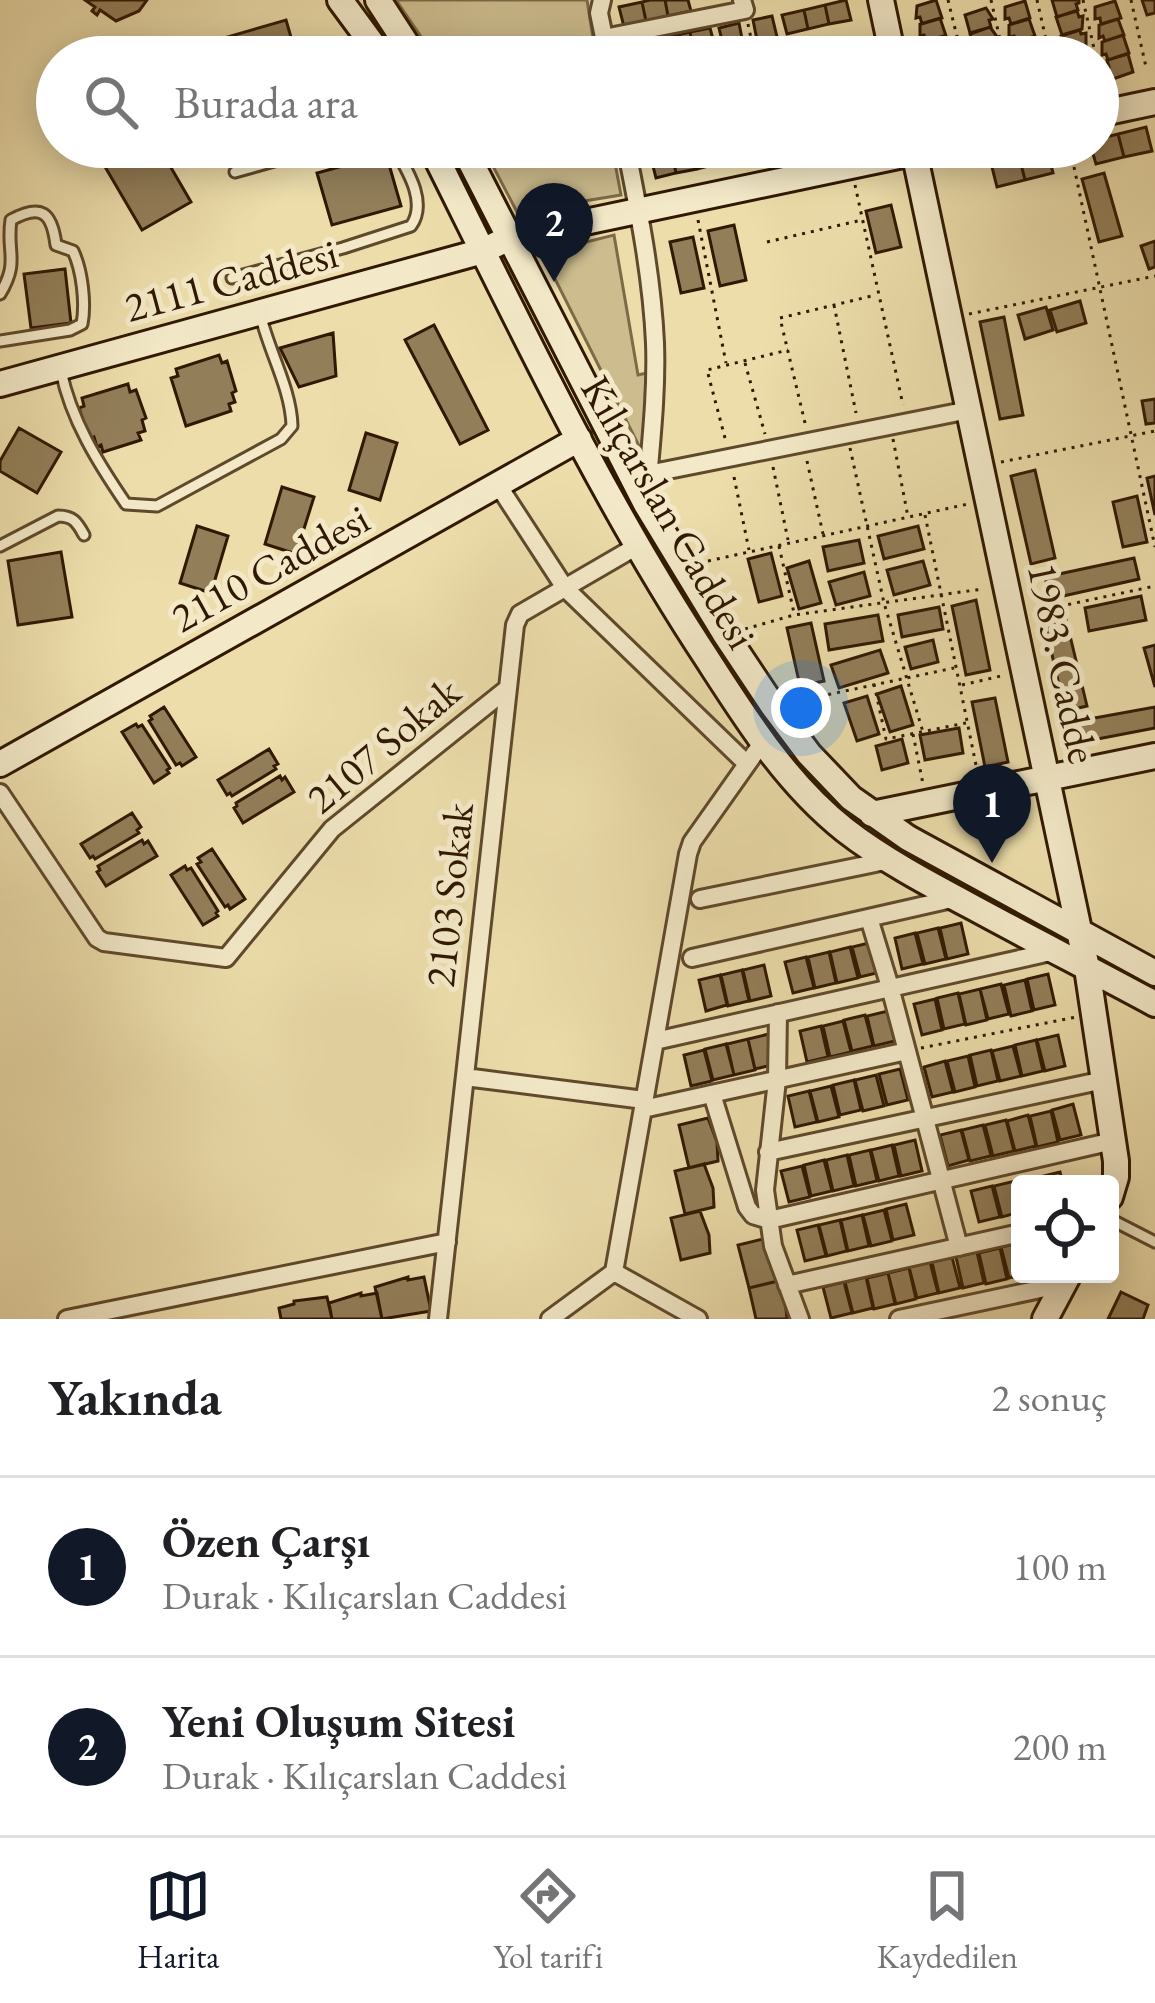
<!DOCTYPE html>
<html lang="tr">
<head>
<meta charset="utf-8">
<style>
  :root { --surface:#fff; --page:#f6f6f6; --text:#202124; --muted:#757577; --line:#e0e0e0; --accent:#111827 }
  body { margin:0; font-family:"EB Garamond",serif; background:var(--page); color:var(--text) }
  .controls { position:absolute; right:36px; bottom:36px; display:grid; overflow:hidden; border-radius:12px; box-shadow:0 6px 30px #0003 }
  .controls button { width:108px; height:108px; display:grid; place-items:center; padding:0; border:0; border-bottom:3px solid var(--line); background:var(--surface); color:var(--text); font:60px sans-serif }
  .you { position:absolute; left:801px; top:708px; width:42px; height:42px; margin:-30px; border:9px solid #fff; border-radius:50%; background:#1a73e8; box-shadow:0 0 0 18px #1a73e833 }
  .badge { display:grid; place-items:center; width:78px; height:78px; border-radius:50%; background:var(--accent); color:#fff; font-size:39px; font-weight:700 }
  .pin { position:absolute; translate:-50% -99px; filter:drop-shadow(0 3px 6px #0008) }
  .pin::after { content:''; position:absolute; top:63px; width:42px; height:36px; background:inherit; clip-path:polygon(0 0,100% 0,50% 100%) }
  .list { margin:0; padding:0; list-style:none }
  h2 { display:flex; justify-content:space-between; align-items:center; height:156px; margin:0; padding:0 48px; font-size:51px }
  h2 small { font-size:39px; font-weight:400; color:var(--muted) }
  .list li { display:grid; grid-template-columns:78px 1fr auto; gap:36px; align-items:center; box-sizing:border-box; height:180px; padding:0 48px; border-top:3px solid var(--line) }
  .list b { display:block; font-size:45px; white-space:nowrap }
  .list p { margin:0; font-size:39px; white-space:nowrap; color:var(--muted) }
  .list em { font-size:39px; font-style:normal; color:var(--muted) }
  .icon { flex:none; width:66px; height:66px; fill:none; stroke:currentColor; stroke-width:2; stroke-linecap:round; stroke-linejoin:round }
  .map { position:relative; flex:none; width:1155px; height:1319px; overflow:hidden }
  .search { position:absolute; background:var(--surface); box-shadow:0 6px 30px #0003; left:36px; right:36px; top:36px; height:132px; display:flex; align-items:center; gap:30px; box-sizing:border-box; padding:0 42px; border-radius:66px; color:var(--muted); font-size:45px }
  .sheet { height:516px; background:var(--surface) }
  nav { display:flex; justify-content:space-around; align-items:center; box-sizing:border-box; height:168px; border-top:3px solid var(--line); background:var(--surface); font-size:33px; color:var(--muted) }
  nav a { display:grid; justify-items:center; gap:6px }
  nav .on { color:var(--accent) }
  .map>svg:first-child { display:block }
  .green { fill:#ccbc8e; stroke:#7e6a48; stroke-width:3 }
  .building { fill:#927e59; stroke:#301801; stroke-width:3 }
  .lines { fill:none; stroke-linecap:round; stroke-linejoin:round }
  .lane-casing { stroke:#5f492c; stroke-width:15 }
  .street-casing { stroke:#5f492c; stroke-width:22 }
  .secondary-casing { stroke:#301801; stroke-width:30 }
  .path { stroke:#301801; stroke-width:3; stroke-dasharray:3 6; stroke-linecap:butt }
  .lane { stroke:#f3e9c8; stroke-width:9 }
  .street { stroke:#f3e9c8; stroke-width:16 }
  .secondary { stroke:#f3e9c8; stroke-width:24 }
  .labels { text-anchor:middle; dominant-baseline:central; stroke-width:10; stroke-linejoin:round; paint-order:stroke }
  .street-label { font-size:42px; fill:#301801; stroke:#f3e9c8 }
</style>
</head>
<body>
<div class="map">
<svg width="1155" height="1319" viewBox="0 0 1155 1319">
  <rect width="100%" height="100%" fill="#ecddab"/>
  <filter id="stains"><feTurbulence type="fractalNoise" baseFrequency=".00167" numOctaves="4"/><feColorMatrix values="0 0 0 0 .2 0 0 0 0 .09 0 0 0 0 .02 0 0 0 .5 -.17"/></filter>
  <radialGradient id="worn" r=".72"><stop offset=".6" stop-color="#630" stop-opacity="0"/><stop offset="1" stop-color="#630" stop-opacity=".3"/></radialGradient>
  <path class="green" d="M 396,0 L 587,0 L 596,57 L 435,57 Z
    M 483,147 L 612,147 L 621,195 L 517,212 Z
    M 614,235 L 638,375 L 647,373 L 643,454 L 542,253 Z"/>
  <path class="building" d="M 85,0 L 147,0 L 139,11 L 116,21 L 100,10 L 97,15 L 92,11 L 95,7 Z
    M 650,0 L 665,0 L 668,16 L 646,21 L 642,2 Z
    M 665,0 L 688,0 L 691,11 L 668,16 Z
    M 846,0 L 851,20 L 829,24 L 825,5 Z
    M 936,0 L 942,18 L 922,24 L 920,17 L 916,18 L 917,6 Z
    M 1052,0 L 1079,0 L 1079,3 L 1076,4 L 1078,10 L 1057,17 Z
    M 1142,0 L 1155,0 L 1155,13 L 1147,15 Z
    M 1025,1 L 1030,18 L 1011,24 L 1009,18 L 1005,19 L 1005,7 Z
    M 1115,1 L 1121,18 L 1101,24 L 1100,18 L 1095,19 L 1095,7 Z
    M 642,2 L 646,21 L 624,27 L 619,7 Z
    M 825,5 L 829,24 L 808,29 L 804,10 Z
    M 986,8 L 993,19 L 989,20 L 991,27 L 970,33 L 965,15 Z
    M 804,10 L 808,29 L 787,34 L 782,15 Z
    M 1077,11 L 1079,17 L 1083,16 L 1082,29 L 1062,35 L 1056,17 Z
    M 772,16 L 778,41 L 758,45 L 753,20 Z
    M 940,18 L 946,36 L 926,41 L 924,35 L 920,36 L 920,24 Z
    M 1029,19 L 1035,36 L 1015,42 L 1014,36 L 1009,37 L 1009,25 Z
    M 1118,19 L 1124,35 L 1105,41 L 1103,36 L 1099,38 L 1099,25 Z
    M 286,20 L 295,51 L 275,57 L 229,57 L 224,38 Z
    M 739,23 L 744,49 L 725,53 L 719,28 Z
    M 990,27 L 998,38 L 994,39 L 996,45 L 975,52 L 970,34 Z
    M 710,28 L 715,47 L 694,52 L 690,32 Z
    M 1080,30 L 1081,34 L 1086,33 L 1086,45 L 1066,52 L 1061,36 Z
    M 690,32 L 694,52 L 674,57 L 669,37 Z
    M 1123,35 L 1129,53 L 1108,60 L 1106,54 L 1102,55 L 1102,42 Z
    M 943,36 L 948,53 L 934,57 L 929,57 L 928,53 L 923,55 L 923,42 Z
    M 669,37 L 674,57 L 652,57 L 649,42 Z
    M 1032,37 L 1038,53 L 1025,57 L 1013,56 L 1013,43 Z
    M 852,38 L 857,57 L 834,57 L 831,42 Z
    M 778,41 L 781,57 L 761,57 L 758,45 Z
    M 649,42 L 652,57 L 631,57 L 628,47 Z
    M 831,42 L 834,57 L 812,57 L 810,47 Z
    M 994,46 L 995,51 L 999,49 L 1001,55 L 998,57 L 976,57 L 974,52 Z
    M 810,47 L 812,57 L 790,57 L 789,52 Z
    M 1083,47 L 1085,53 L 1089,51 L 1091,57 L 1065,57 L 1064,53 Z
    M 1128,54 L 1133,72 L 1113,79 L 1105,68 L 1109,67 L 1107,60 Z
    M 1146,127 L 1152,151 L 1124,157 L 1118,134 Z
    M 1118,134 L 1124,157 L 1096,164 L 1091,147 L 1098,147 L 1098,139 Z
    M 135,147 L 159,147 L 191,202 L 142,230 L 104,165 Z
    M 701,147 L 713,147 L 717,164 L 697,169 L 692,149 Z
    M 713,147 L 735,147 L 738,159 L 717,164 Z
    M 746,147 L 767,147 L 768,152 L 748,156 Z
    M 692,149 L 697,169 L 676,173 L 672,154 Z
    M 1047,149 L 1053,173 L 1025,180 L 1019,156 Z
    M 386,154 L 401,206 L 332,225 L 317,173 Z
    M 672,154 L 676,173 L 656,178 L 651,158 Z
    M 1019,156 L 1025,180 L 997,187 L 991,163 Z
    M 1104,173 L 1122,236 L 1099,242 L 1082,179 Z
    M 891,205 L 901,247 L 876,253 L 866,211 Z
    M 734,225 L 746,280 L 720,286 L 708,231 Z
    M 693,237 L 704,288 L 681,293 L 670,242 Z
    M 1155,241 L 1155,267 L 1149,269 L 1141,246 Z
    M 65,269 L 71,323 L 31,328 L 24,274 Z
    M 1080,301 L 1086,323 L 1057,332 L 1050,310 Z
    M 1046,307 L 1053,330 L 1025,339 L 1018,315 Z
    M 1004,317 L 1023,415 L 1000,419 L 980,322 Z
    M 434,325 L 488,430 L 460,444 L 405,340 Z
    M 333,333 L 336,376 L 299,387 L 280,348 Z
    M 219,355 L 222,363 L 227,361 L 236,391 L 232,393 L 235,402 L 229,404 L 231,411 L 186,426 L 171,378 L 178,376 L 176,369 Z
    M 128,384 L 130,392 L 136,390 L 146,418 L 142,420 L 145,431 L 138,433 L 141,440 L 103,452 L 101,445 L 97,447 L 94,437 L 89,439 L 79,408 L 84,406 L 82,398 Z
    M 1155,399 L 1155,423 L 1146,424 L 1142,401 Z
    M 19,428 L 61,452 L 37,493 L 0,471 L 0,461 Z
    M 366,433 L 397,443 L 380,500 L 349,490 Z
    M 1035,470 L 1055,558 L 1031,564 L 1011,476 Z
    M 1155,476 L 1155,515 L 1147,478 Z
    M 282,487 L 314,497 L 296,554 L 265,544 Z
    M 1137,496 L 1147,542 L 1123,547 L 1113,502 Z
    M 197,526 L 228,536 L 211,593 L 180,583 Z
    M 918,526 L 924,549 L 884,559 L 878,536 Z
    M 859,540 L 864,563 L 828,571 L 823,547 Z
    M 61,552 L 72,617 L 18,625 L 8,561 Z
    M 771,553 L 782,596 L 759,602 L 748,559 Z
    M 1134,558 L 1139,579 L 1050,599 L 1045,577 Z
    M 809,561 L 821,603 L 799,609 L 787,568 Z
    M 923,561 L 930,585 L 894,595 L 887,570 Z
    M 864,572 L 870,596 L 836,605 L 829,582 Z
    M 1141,596 L 1146,620 L 1089,631 L 1085,608 Z
    M 976,600 L 990,670 L 966,675 L 952,606 Z
    M 939,607 L 943,629 L 902,637 L 898,615 Z
    M 878,615 L 883,641 L 829,650 L 825,624 Z
    M 1065,615 L 1087,706 L 1065,711 L 1044,620 Z
    M 811,623 L 824,681 L 800,686 L 787,628 Z
    M 933,640 L 938,662 L 911,669 L 905,647 Z
    M 1155,645 L 1155,687 L 1144,648 Z
    M 880,650 L 888,673 L 839,688 L 831,665 Z
    M 901,686 L 913,725 L 890,732 L 877,694 Z
    M 867,696 L 879,734 L 857,741 L 844,703 Z
    M 995,698 L 1008,762 L 985,767 L 972,702 Z
    M 164,707 L 196,757 L 182,766 L 180,763 L 176,765 L 149,721 L 152,719 L 150,716 Z
    M 1155,707 L 1155,728 L 1082,742 L 1078,721 Z
    M 136,724 L 138,727 L 142,725 L 170,768 L 167,770 L 169,773 L 154,783 L 122,732 Z
    M 959,728 L 963,753 L 925,760 L 920,735 Z
    M 902,739 L 908,763 L 882,770 L 876,746 Z
    M 269,749 L 278,764 L 274,766 L 276,769 L 232,796 L 230,793 L 227,795 L 218,780 Z
    M 280,776 L 282,780 L 285,777 L 294,792 L 243,823 L 234,808 L 237,806 L 236,803 Z
    M 1021,795 L 1026,815 L 1004,820 L 999,801 Z
    M 132,813 L 141,827 L 137,830 L 139,833 L 95,859 L 93,856 L 90,858 L 81,844 Z
    M 142,840 L 144,844 L 148,841 L 157,856 L 106,886 L 97,872 L 100,870 L 98,866 Z
    M 212,849 L 245,899 L 230,909 L 228,905 L 225,907 L 197,864 L 201,862 L 198,858 Z
    M 185,866 L 187,870 L 191,868 L 218,911 L 216,913 L 218,916 L 203,925 L 171,875 Z
    M 961,923 L 968,954 L 947,959 L 940,928 Z
    M 938,928 L 946,959 L 925,964 L 917,933 Z
    M 915,933 L 923,964 L 902,969 L 895,938 Z
    M 873,942 L 881,972 L 860,977 L 852,947 Z
    M 850,947 L 858,978 L 837,983 L 830,952 Z
    M 829,952 L 836,983 L 815,988 L 808,957 Z
    M 806,957 L 814,988 L 793,993 L 785,962 Z
    M 764,965 L 771,996 L 750,1001 L 743,970 Z
    M 742,970 L 749,1001 L 728,1006 L 721,975 Z
    M 1048,974 L 1055,1005 L 1034,1010 L 1027,979 Z
    M 720,975 L 727,1005 L 706,1011 L 699,980 Z
    M 1025,980 L 1032,1011 L 1011,1016 L 1004,985 Z
    M 1001,984 L 1009,1014 L 988,1019 L 980,989 Z
    M 980,989 L 987,1020 L 966,1025 L 959,994 Z
    M 958,993 L 965,1024 L 944,1029 L 937,998 Z
    M 935,999 L 942,1030 L 922,1035 L 914,1004 Z
    M 888,1011 L 895,1041 L 874,1046 L 867,1016 Z
    M 865,1015 L 873,1046 L 852,1051 L 844,1020 Z
    M 843,1021 L 851,1052 L 830,1057 L 823,1026 Z
    M 821,1026 L 828,1057 L 807,1062 L 800,1031 Z
    M 769,1034 L 776,1064 L 755,1069 L 748,1039 Z
    M 1058,1035 L 1065,1066 L 1045,1071 L 1037,1040 Z
    M 748,1039 L 755,1070 L 734,1075 L 727,1044 Z
    M 1036,1040 L 1043,1071 L 1022,1076 L 1015,1045 Z
    M 726,1044 L 734,1075 L 713,1080 L 705,1049 Z
    M 1013,1046 L 1021,1076 L 1000,1081 L 992,1051 Z
    M 704,1050 L 712,1081 L 691,1086 L 684,1055 Z
    M 991,1050 L 998,1081 L 977,1086 L 970,1055 Z
    M 968,1056 L 975,1087 L 955,1092 L 947,1061 Z
    M 945,1061 L 953,1092 L 932,1097 L 924,1067 Z
    M 900,1069 L 908,1100 L 887,1105 L 879,1074 Z
    M 876,1075 L 884,1106 L 863,1111 L 855,1080 Z
    M 854,1080 L 861,1110 L 840,1115 L 833,1085 Z
    M 831,1086 L 839,1117 L 818,1122 L 810,1091 Z
    M 809,1091 L 817,1122 L 795,1127 L 788,1096 Z
    M 1073,1104 L 1081,1135 L 1060,1140 L 1052,1110 Z
    M 1051,1111 L 1058,1142 L 1037,1147 L 1030,1116 Z
    M 1028,1115 L 1036,1146 L 1015,1151 L 1007,1121 Z
    M 708,1118 L 717,1142 L 718,1161 L 689,1168 L 679,1125 Z
    M 1006,1120 L 1014,1151 L 993,1156 L 985,1125 Z
    M 983,1125 L 991,1156 L 970,1161 L 962,1130 Z
    M 961,1130 L 969,1160 L 948,1166 L 940,1135 Z
    M 915,1140 L 922,1171 L 901,1176 L 894,1145 Z
    M 892,1145 L 899,1176 L 879,1181 L 871,1150 Z
    M 870,1150 L 877,1181 L 856,1186 L 849,1155 Z
    M 847,1155 L 854,1186 L 833,1191 L 826,1160 Z
    M 824,1160 L 832,1191 L 811,1196 L 804,1165 Z
    M 704,1164 L 713,1188 L 714,1207 L 685,1214 L 675,1171 Z
    M 802,1166 L 810,1197 L 789,1202 L 781,1171 Z
    M 1060,1172 L 1063,1184 L 1041,1184 L 1039,1177 Z
    M 1015,1181 L 1020,1212 L 1002,1217 L 994,1186 Z
    M 992,1186 L 1000,1217 L 979,1222 L 971,1191 Z
    M 906,1204 L 914,1235 L 893,1240 L 886,1209 Z
    M 884,1210 L 892,1241 L 871,1246 L 863,1215 Z
    M 700,1211 L 709,1235 L 710,1253 L 681,1260 L 671,1218 Z
    M 862,1215 L 869,1246 L 848,1251 L 841,1220 Z
    M 840,1220 L 847,1251 L 827,1256 L 819,1225 Z
    M 818,1225 L 826,1256 L 805,1261 L 797,1230 Z
    M 767,1238 L 778,1281 L 749,1288 L 738,1245 Z
    M 1020,1243 L 1020,1274 L 1027,1274 L 1009,1278 L 1001,1247 Z
    M 1000,1248 L 1007,1279 L 986,1284 L 979,1253 Z
    M 977,1252 L 984,1283 L 963,1288 L 956,1257 Z
    M 952,1257 L 960,1288 L 939,1293 L 932,1262 Z
    M 930,1262 L 938,1293 L 917,1298 L 909,1267 Z
    M 909,1268 L 916,1299 L 896,1304 L 888,1273 Z
    M 888,1273 L 895,1304 L 874,1309 L 867,1278 Z
    M 408,1277 L 408,1280 L 424,1277 L 431,1311 L 382,1319 L 375,1287 Z
    M 866,1277 L 873,1308 L 853,1313 L 845,1282 Z
    M 778,1281 L 785,1298 L 787,1319 L 756,1319 L 749,1288 Z
    M 844,1282 L 852,1313 L 831,1318 L 823,1287 Z
    M 1121,1292 L 1148,1305 L 1143,1319 L 1108,1319 Z
    M 361,1293 L 361,1296 L 377,1293 L 382,1319 L 332,1319 L 329,1303 Z
    M 327,1297 L 332,1319 L 281,1319 L 279,1308 L 294,1304 L 294,1301 Z"/>
  <g class="lines">
    <defs>
      <path id="lane" d="M 235,172 L 324,147
        M 232,278 L 343,248 L 411,226 C 428,202 407,170 394,147
        M 0,294 C 20,261 6,252 11,220 C 42,203 52,213 56,245 L 73,251 C 82,270 86,303 82,324 L 70,330 L 0,341
        M 61,371 C 71,420 98,463 126,504 L 157,506 L 281,439 L 292,426 C 291,388 268,350 260,313
        M 0,546 L 58,516 C 73,516 77,522 84,535
        M 1110,1219 L 1155,1242"/>
      <path id="street" d="M 602,0 L 599,13 L 608,57
        M 604,38 L 745,10 L 742,0
        M 626,147 C 639,212 652,277 655,343 C 657,396 650,450 646,503
        M 648,474 L 969,410
        M 498,485 L 565,588 L 747,764
        M 0,793 L 97,938 L 104,942 L 226,958 L 332,829 L 508,688
        M 700,899 L 890,860
        M 869,918 L 890,987 L 959,1247
        M 692,958 L 956,898
        M 778,1013 L 777,1080 L 765,1190 L 773,1246 L 800,1319
        M 655,1041 L 1055,951
        M 465,1077 L 644,1100
        M 712,1094 L 747,1207 L 753,1215 L 769,1220 L 1113,1141
        M 643,1109 L 907,1051
        M 768,1152 L 1104,1080
        M 614,1272 L 698,1319
        M 787,1285 L 1020,1233
        M 67,1319 L 447,1242
        M 438,1319 L 515,625 L 520,614 L 637,546
        M 550,1319 L 614,1272 L 688,854 L 692,842 L 762,743
        M 899,1319 L 1064,1284"/>
      <path id="secondary" d="M 340,0 L 382,57
        M 378,0 L 415,57
        M 881,0 L 893,57
        M 1098,114 L 1155,102
        M 431,147 C 518,321 601,498 708,660 C 748,722 787,784 845,830 C 885,861 933,886 978,910 C 1037,942 1096,972 1155,1004
        M 463,147 L 646,504 L 725,634 L 773,706 L 809,754 L 851,798 L 908,838 L 1155,973
        M 913,147 L 1087,968 L 1116,1161 L 1116,1177 L 1110,1197
        M 0,384 L 483,251 L 509,238 L 941,147
        M 0,764 L 579,439
        M 872,814 L 1155,756
        M 1045,1319 L 1069,1274"/>
    </defs>
    <use href="#lane" class="lane-casing"/>
    <use href="#street" class="street-casing"/>
    <use href="#secondary" class="secondary-casing"/>
    <path class="path" d="M 948,0 L 962,57
      M 991,0 L 1004,57
      M 1037,0 L 1050,57
      M 1083,0 L 1096,57
      M 1131,0 L 1146,67
      M 748,24 L 755,57
      M 1098,68 L 1103,93
      M 775,147 L 779,163
      M 1074,167 L 1155,547
      M 855,185 L 903,405
      M 698,220 L 726,363
      M 767,242 L 862,220
      M 834,305 L 856,413
      M 969,314 L 1155,276
      M 745,363 L 765,434
      M 805,423 L 780,318 L 876,295
      M 725,438 L 707,370 L 788,350
      M 893,439 L 908,517
      M 850,448 L 884,603 L 923,732
      M 807,461 L 823,534
      M 1001,462 L 1155,431
      M 773,467 L 788,540
      M 734,477 L 749,550
      M 925,515 L 977,770
      M 779,546 L 794,613
      M 708,561 L 968,504
      M 1033,612 L 1155,586
      M 745,629 L 794,615 L 983,589
      M 874,684 L 886,739 L 966,723
      M 962,685 L 1005,675
      M 793,702 L 954,668
      M 913,734 L 923,784
      M 921,1048 L 1076,1017"/>
    <use href="#lane" class="lane"/>
    <use href="#street" class="street"/>
    <use href="#secondary" class="secondary"/>
  </g>
  <g class="labels">
    <g class="street-label">
      <text transform="translate(231 280) rotate(-15)">2111 Caddesi</text>
      <text transform="translate(669 512) rotate(60)">Kılıçarslan Caddesi</text>
      <text transform="translate(270 568) rotate(-29)">2110 Caddesi</text>
      <text transform="translate(1063 663) rotate(78)">1983. Cadde</text>
      <text transform="translate(383 745) rotate(-40)">2107 Sokak</text>
      <text transform="translate(449 895) rotate(-84)">2103 Sokak</text>
    </g>
  </g>
  <rect width="100%" height="100%" filter="url(#stains)"/>
  <rect width="100%" height="100%" fill="url(#worn)"/>
</svg>
<div class="controls">
<button><svg class="icon" aria-label="locate" viewBox="0 0 24 24"><circle cx="12" cy="12" r="6"/><path d="M12 2v4M12 18v4M2 12h4M18 12h4"/></svg></button>
</div>
<div class="you"></div>
<div class="pin badge" style="left:992px;top:863px">1</div>
<div class="pin badge" style="left:554px;top:282px">2</div>
<div class="search"><svg class="icon" aria-label="search" viewBox="0 0 24 24"><circle cx="10" cy="10" r="6"/><path d="M15 15l6 6"/></svg>Burada ara</div>
</div>
<section class="sheet">
<h2>Yakında<small>2 sonuç</small></h2>
<ul class="list">
<li><span class="badge">1</span><div><b>Özen Çarşı</b><p>Durak · Kılıçarslan Caddesi</p></div><em>100 m</em></li>
<li><span class="badge">2</span><div><b>Yeni Oluşum Sitesi</b><p>Durak · Kılıçarslan Caddesi</p></div><em>200 m</em></li>
</ul>
</section>
<nav>
<a class="on"><svg class="icon" aria-label="map" viewBox="0 0 24 24"><path d="M3 6l6-2 6 2 6-2v14l-6 2-6-2-6 2zM9 4v14M15 6v14"/></svg>Harita</a>
<a><svg class="icon" aria-label="directions" viewBox="0 0 24 24"><path d="M12 3l9 9-9 9-9-9zM9 14v-3h6M13 9l2 2-2 2"/></svg>Yol tarifi</a>
<a><svg class="icon" aria-label="saved" viewBox="0 0 24 24"><path d="M7 4h10v16l-5-4-5 4z"/></svg>Kaydedilen</a>
</nav>
</body>
</html>
